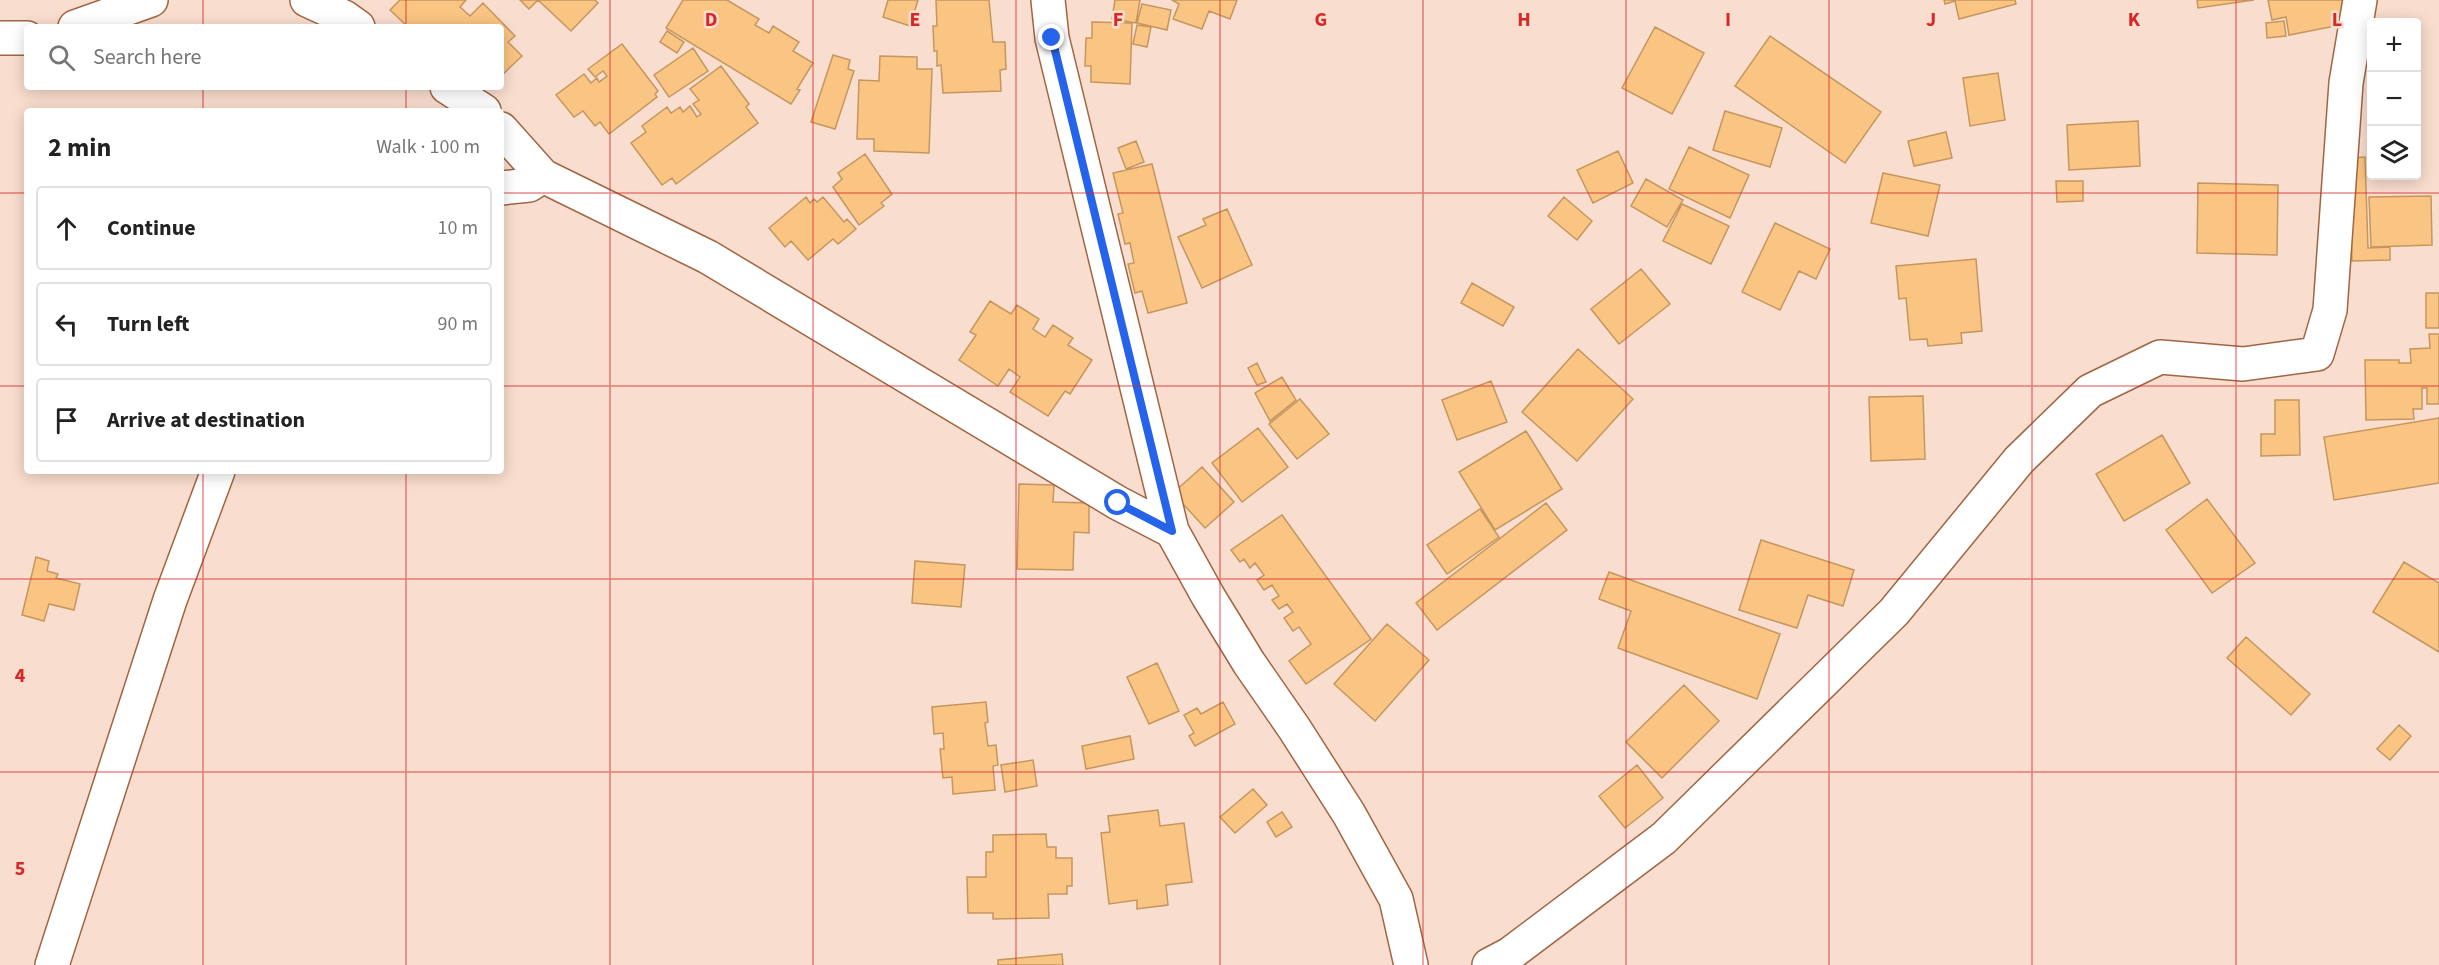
<!DOCTYPE html>
<html lang="en">
<head>
<meta charset="utf-8">
<style>
  :root { --surface:#fff; --page:#f6f6f6; --text:#222; --muted:#767676; --line:#e0e0e0 }
  body { margin:0; font-family:"Source Sans 3",sans-serif; background:var(--page); color:var(--text) }
  .controls { position:absolute; right:18px; top:18px; display:grid; overflow:hidden; border-radius:6px; box-shadow:0 3px 15px #0003 }
  .controls button { width:54px; height:54px; display:grid; place-items:center; padding:0; border:0; border-bottom:2px solid var(--line); background:var(--surface); color:var(--text); font:30px sans-serif }
  .stop { position:absolute; width:18px; height:18px; margin:-14px; border:4px solid #2563eb; border-radius:50%; background:#fff }
  .stop.end { background:#2563eb; border-color:#fff; box-shadow:0 2px 6px #0008 }
  .list { margin:0; padding:0; list-style:none }
  h2 { display:flex; justify-content:space-between; align-items:center; height:78px; margin:0; padding:0 24px; font-size:26px }
  h2 small { font-size:20px; font-weight:400; color:var(--muted) }
  .list li { display:grid; grid-template-columns:39px 1fr auto; gap:18px; align-items:center; box-sizing:border-box; height:84px; margin:0 12px 12px; padding:0 12px; border:2px solid var(--line); border-radius:6px }
  .list b { display:block; font-size:22px; white-space:nowrap }
  .list em { font-size:20px; font-style:normal; color:var(--muted) }
  .icon { flex:none; width:33px; height:33px; fill:none; stroke:currentColor; stroke-width:2; stroke-linecap:round; stroke-linejoin:round }
  .map { position:relative; flex:none; width:2439px; height:965px; overflow:hidden }
  .search { position:absolute; background:var(--surface); box-shadow:0 3px 15px #0003; left:24px; top:24px; width:480px; height:66px; display:flex; align-items:center; gap:15px; box-sizing:border-box; padding:0 21px; border-radius:6px; color:var(--muted); font-size:22px }
  .panel { position:absolute; background:var(--surface); box-shadow:0 3px 15px #0003; left:24px; top:108px; width:480px; height:366px; border-radius:6px }
  .map>svg:first-child { display:block }
  .building { fill:#fac482; stroke:#c5975f; stroke-width:1.5 }
  .lines { fill:none; stroke-linecap:round; stroke-linejoin:round }
  .street-casing { stroke:#a06542; stroke-width:36 }
  .street { stroke:#fff; stroke-width:33 }
  .route { stroke:#2563eb; stroke-width:8 }
  .grid { fill:none; stroke:#d62828; stroke-width:1.5; stroke-opacity:0.55 }
  .grid-label { font-size:20px; text-anchor:middle; font-weight:bold; fill:#d62828; stroke:#f9ddce; stroke-width:5; stroke-linejoin:round; paint-order:stroke }
</style>
</head>
<body>
<div class="map">
<svg width="2439" height="965" viewBox="0 0 2439 965">
  <rect width="100%" height="100%" fill="#f9ddce"/>
  <path class="building" d="M 400,0 L 466,0 L 460,7 L 470,16 L 483,3 L 515,36 L 508,42 L 522,56 L 501,76 L 501,27 L 408,27 L 390,10 Z
    M 520,0 L 595,0 L 598,3 L 571,31 L 538,0 L 529,9 Z
    M 683,0 L 727,0 L 759,19 L 755,25 L 769,33 L 773,26 L 799,42 L 793,51 L 813,63 L 797,89 L 800,90 L 791,104 L 666,28 Z
    M 888,0 L 918,0 L 910,26 L 883,17 Z
    M 936,0 L 989,0 L 993,42 L 1005,42 L 1006,69 L 1000,70 L 1001,91 L 943,93 L 941,65 L 937,66 L 937,51 L 934,51 L 933,26 L 937,26 Z
    M 1115,0 L 1140,0 L 1136,23 L 1112,19 Z
    M 1237,0 L 1230,19 L 1209,11 L 1202,29 L 1173,19 L 1179,4 L 1172,0 Z
    M 1944,0 L 2015,0 L 2016,4 L 1959,19 L 1955,1 L 1945,4 Z
    M 2197,0 L 2254,0 L 2198,8 Z
    M 2268,0 L 2347,0 L 2351,23 L 2289,35 L 2286,17 L 2272,20 Z
    M 1142,4 L 1171,10 L 1167,30 L 1137,23 Z
    M 2284,21 L 2286,36 L 2267,38 L 2266,23 Z
    M 1092,22 L 1132,23 L 1130,84 L 1091,82 L 1091,66 L 1085,66 L 1086,38 L 1092,38 Z
    M 1137,25 L 1151,27 L 1147,47 L 1133,44 Z
    M 1655,27 L 1704,53 L 1672,114 L 1622,88 Z
    M 667,31 L 684,42 L 677,53 L 660,42 Z
    M 1770,36 L 1881,112 L 1845,163 L 1735,86 Z
    M 622,44 L 658,91 L 655,94 L 657,97 L 609,134 L 600,122 L 595,126 L 583,111 L 574,117 L 556,95 L 584,74 L 591,83 L 597,78 L 599,82 L 607,76 L 603,71 L 595,77 L 588,69 Z
    M 693,48 L 708,71 L 669,97 L 654,75 Z
    M 833,55 L 850,60 L 848,69 L 854,71 L 835,129 L 811,122 Z
    M 880,56 L 917,57 L 917,69 L 932,69 L 929,153 L 874,151 L 874,139 L 857,139 L 859,80 L 879,81 Z
    M 721,66 L 749,104 L 746,107 L 758,123 L 676,184 L 672,178 L 662,185 L 631,143 L 646,132 L 642,126 L 667,107 L 671,113 L 680,107 L 683,112 L 690,106 L 697,117 L 701,114 L 693,104 L 699,100 L 690,89 Z
    M 1998,73 L 2005,120 L 1970,126 L 1963,78 Z
    M 1725,111 L 1782,128 L 1770,167 L 1713,150 Z
    M 2138,121 L 2140,166 L 2069,170 L 2067,125 Z
    M 1946,132 L 1952,158 L 1914,166 L 1908,141 Z
    M 1136,141 L 1144,162 L 1126,169 L 1118,148 Z
    M 1689,147 L 1749,175 L 1730,218 L 1669,189 Z
    M 1618,151 L 1633,183 L 1593,203 L 1577,170 Z
    M 865,154 L 892,194 L 881,203 L 884,206 L 859,225 L 833,187 L 842,179 L 838,173 Z
    M 2365,157 L 2368,248 L 2390,247 L 2390,260 L 2352,261 L 2349,158 Z
    M 1152,164 L 1187,303 L 1148,313 L 1142,291 L 1135,293 L 1128,264 L 1134,263 L 1130,243 L 1125,244 L 1118,214 L 1123,213 L 1113,173 Z
    M 1883,173 L 1940,185 L 1928,236 L 1871,223 Z
    M 1646,179 L 1683,200 L 1667,227 L 1631,206 Z
    M 2056,181 L 2083,181 L 2083,201 L 2057,202 Z
    M 2198,183 L 2278,185 L 2277,255 L 2197,253 Z
    M 2431,196 L 2432,245 L 2371,247 L 2369,197 Z
    M 806,197 L 810,203 L 814,199 L 817,202 L 823,197 L 844,222 L 847,219 L 856,229 L 838,244 L 833,239 L 808,260 L 791,241 L 785,247 L 769,228 Z
    M 1564,197 L 1592,221 L 1577,240 L 1548,216 Z
    M 1682,204 L 1729,226 L 1711,264 L 1663,241 Z
    M 1227,209 L 1252,265 L 1202,288 L 1178,237 L 1206,225 L 1203,219 Z
    M 1775,223 L 1830,249 L 1816,279 L 1799,271 L 1780,310 L 1742,292 Z
    M 1976,259 L 1982,331 L 1961,333 L 1962,343 L 1928,346 L 1927,339 L 1910,340 L 1906,298 L 1899,299 L 1896,266 Z
    M 1641,269 L 1670,304 L 1619,344 L 1591,309 Z
    M 1472,283 L 1514,307 L 1503,326 L 1461,303 Z
    M 2426,293 L 2439,293 L 2439,328 L 2426,328 Z
    M 990,301 L 1011,314 L 1017,305 L 1039,319 L 1033,329 L 1045,337 L 1053,325 L 1073,338 L 1068,345 L 1092,360 L 1070,394 L 1065,391 L 1048,416 L 1010,392 L 1020,377 L 1009,369 L 998,386 L 959,360 L 976,335 L 970,332 Z
    M 2429,334 L 2439,334 L 2439,404 L 2427,404 L 2427,388 L 2422,388 L 2422,409 L 2413,409 L 2414,419 L 2366,420 L 2365,360 L 2399,360 L 2399,363 L 2411,363 L 2410,349 L 2430,348 Z
    M 1578,349 L 1633,399 L 1577,461 L 1522,412 Z
    M 1257,363 L 1266,382 L 1257,385 L 1248,368 Z
    M 1282,377 L 1296,400 L 1270,421 L 1255,393 Z
    M 1491,381 L 1507,422 L 1457,440 L 1442,400 Z
    M 1923,396 L 1925,459 L 1871,461 L 1869,397 Z
    M 1300,399 L 1329,434 L 1297,459 L 1269,424 Z
    M 2275,400 L 2299,400 L 2300,455 L 2261,456 L 2261,434 L 2275,434 Z
    M 2439,418 L 2439,483 L 2334,500 L 2324,437 Z
    M 1258,428 L 1288,467 L 1242,502 L 1212,463 Z
    M 1526,431 L 1562,489 L 1495,530 L 1459,472 Z
    M 2162,435 L 2190,483 L 2124,521 L 2096,474 Z
    M 1202,467 L 1234,502 L 1205,528 L 1173,493 Z
    M 1019,484 L 1054,485 L 1053,502 L 1089,503 L 1089,533 L 1074,532 L 1073,570 L 1017,569 Z
    M 2207,499 L 2255,563 L 2212,593 L 2166,530 Z
    M 1546,503 L 1567,530 L 1437,630 L 1416,603 Z
    M 1480,509 L 1499,537 L 1447,574 L 1427,545 Z
    M 1282,515 L 1371,639 L 1306,684 L 1289,661 L 1311,644 L 1299,627 L 1293,631 L 1284,618 L 1293,612 L 1287,604 L 1279,609 L 1272,600 L 1279,596 L 1272,585 L 1264,590 L 1257,580 L 1264,575 L 1255,563 L 1250,568 L 1244,559 L 1240,562 L 1231,550 Z
    M 1761,540 L 1854,570 L 1843,606 L 1808,595 L 1797,628 L 1739,610 Z
    M 36,557 L 49,561 L 47,571 L 58,574 L 56,578 L 80,584 L 74,610 L 49,604 L 44,621 L 22,615 Z
    M 915,561 L 965,565 L 961,607 L 912,603 Z
    M 2404,562 L 2439,583 L 2439,652 L 2373,612 Z
    M 1609,572 L 1780,634 L 1757,699 L 1618,648 L 1631,611 L 1599,599 Z
    M 1387,624 L 1429,660 L 1375,721 L 1334,684 Z
    M 2246,637 L 2310,694 L 2291,715 L 2227,658 Z
    M 1157,663 L 1179,711 L 1149,724 L 1127,677 Z
    M 1684,685 L 1719,721 L 1662,778 L 1626,742 Z
    M 986,702 L 988,722 L 985,723 L 988,746 L 996,745 L 998,765 L 993,766 L 995,790 L 953,794 L 952,777 L 943,778 L 940,749 L 944,749 L 943,733 L 934,734 L 932,707 Z
    M 1223,702 L 1235,724 L 1195,746 L 1189,736 L 1194,733 L 1184,715 L 1197,708 L 1201,714 Z
    M 2399,725 L 2411,736 L 2390,760 L 2377,749 Z
    M 1130,736 L 1134,759 L 1086,769 L 1082,746 Z
    M 1033,760 L 1037,786 L 1005,792 L 1001,765 Z
    M 1637,765 L 1663,798 L 1625,828 L 1599,796 Z
    M 1253,789 L 1267,805 L 1235,833 L 1220,817 Z
    M 1158,810 L 1160,826 L 1184,823 L 1192,882 L 1166,885 L 1168,905 L 1137,909 L 1137,900 L 1109,904 L 1101,833 L 1110,832 L 1108,816 Z
    M 1282,812 L 1292,827 L 1276,837 L 1267,822 Z
    M 1046,834 L 1047,847 L 1056,847 L 1056,858 L 1072,858 L 1072,886 L 1067,886 L 1067,894 L 1048,894 L 1049,918 L 993,919 L 993,913 L 968,913 L 967,877 L 986,877 L 986,852 L 993,852 L 993,835 Z
    M 1062,954 L 1063,965 L 998,965 L 998,960 Z"/>
  <g class="lines">
    <defs>
      <path id="street" d="M 307,0 L 344,17 L 358,27
        M 1048,0 L 1052,38 L 1172,531
        M 75,27 L 151,0
        M 0,38 L 27,38
        M 447,87 L 484,111
        M 501,129 L 543,176
        M 501,188 L 529,185 L 543,176 L 708,257 L 1118,503 L 1172,531 L 1208,596 L 1249,663 L 1294,728 L 1349,814 L 1396,899 L 1411,965
        M 52,965 L 170,600 L 218,471
        M 1489,965 L 1510,954 L 1664,838 L 1894,612 L 2019,460 L 2090,391 L 2160,357 L 2243,364 L 2317,354 L 2330,310 L 2346,83 L 2360,0"/>
    </defs>
    <use href="#street" class="street-casing"/>
    <use href="#street" class="street"/>
  </g>
  <g class="lines">
    <path class="route" d="M 1052,38 L 1172,531 L 1118,503"/>
  </g>
  <path class="grid" d="M 203,0 L 203,27M 406,0 L 406,27M 610,0 L 610,965M 813,0 L 813,965M 1016,0 L 1016,965M 1220,0 L 1220,965M 1423,0 L 1423,965M 1626,0 L 1626,965M 1829,0 L 1829,965M 2032,0 L 2032,965M 2236,0 L 2236,965M 203,87 L 203,111M 406,87 L 406,111M 0,193 L 27,193M 501,193 L 2439,193M 0,386 L 27,386M 501,386 L 2439,386M 203,471 L 203,965M 406,471 L 406,965M 0,579 L 2439,579M 0,772 L 2439,772"/>
  <g class="grid-label">
    <text x="711" y="26">D</text>
    <text x="915" y="26">E</text>
    <text x="1118" y="26">F</text>
    <text x="1321" y="26">G</text>
    <text x="1524" y="26">H</text>
    <text x="1728" y="26">I</text>
    <text x="1931" y="26">J</text>
    <text x="2134" y="26">K</text>
    <text x="2337" y="26">L</text>
    <text x="20" y="682">4</text>
    <text x="20" y="875">5</text>
  </g>
</svg>
<div class="controls">
<button>+</button>
<button>−</button>
<button><svg class="icon" aria-label="layers" viewBox="0 0 24 24"><path d="M12 4l9 5-9 5-9-5zM3 14l9 5 9-5"/></svg></button>
</div>
<div class="stop" style="left:1118px;top:503px"></div>
<div class="stop end" style="left:1052px;top:38px"></div>
<div class="search"><svg class="icon" aria-label="search" viewBox="0 0 24 24"><circle cx="10" cy="10" r="6"/><path d="M15 15l6 6"/></svg>Search here</div>
<section class="panel">
<h2>2 min<small>Walk · 100 m</small></h2>
<ul class="list">
<li><svg class="icon" aria-label="ahead" viewBox="0 0 24 24"><path d="M12 20V5M6 11l6-6 6 6"/></svg><div><b>Continue</b></div><em>10 m</em></li>
<li><svg class="icon" aria-label="left" viewBox="0 0 24 24"><path d="M17 20v-9H6M10 6l-5 5 5 5"/></svg><div><b>Turn left</b></div><em>90 m</em></li>
<li><svg class="icon" aria-label="arrive" viewBox="0 0 24 24"><path d="M6 21V4h12l-3 4 3 4H6"/></svg><div><b>Arrive at destination</b></div></li>
</ul>
</section>
</div>
</body>
</html>
